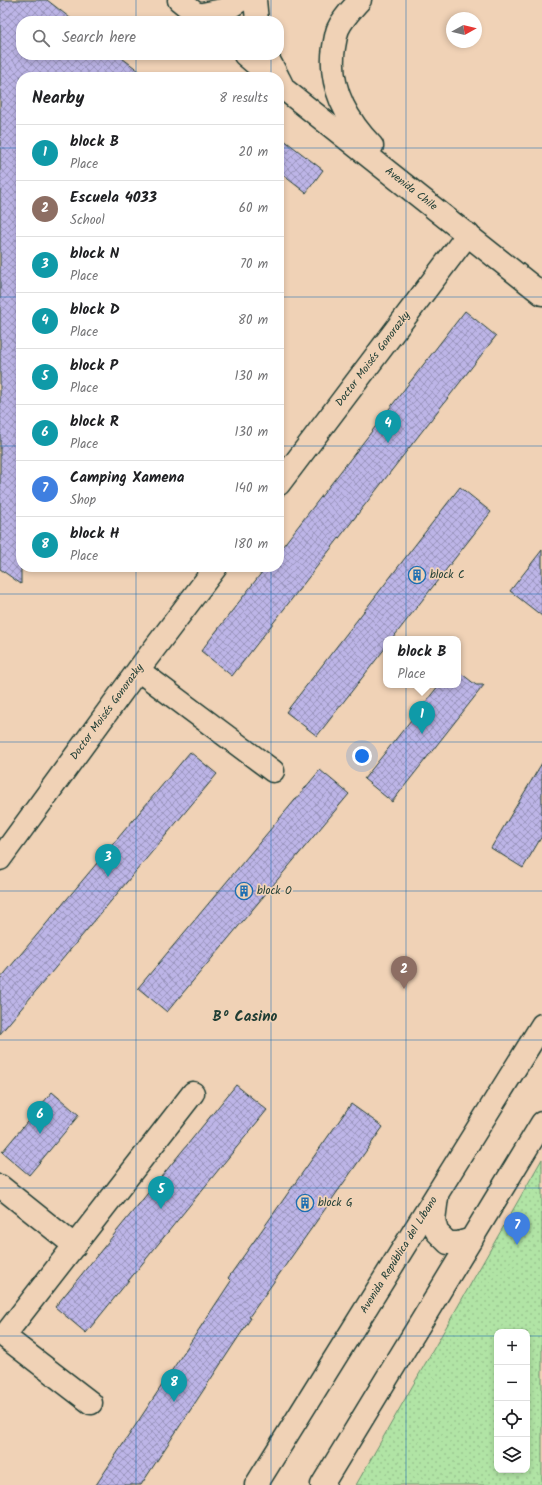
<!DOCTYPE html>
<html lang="en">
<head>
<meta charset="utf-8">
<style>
  :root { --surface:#fff; --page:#f2f2f2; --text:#202124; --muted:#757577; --line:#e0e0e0; --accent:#0f766e }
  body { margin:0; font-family:Kalam,sans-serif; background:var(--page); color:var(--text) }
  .controls { position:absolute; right:12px; bottom:12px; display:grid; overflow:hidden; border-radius:8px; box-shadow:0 2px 6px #0003 }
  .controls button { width:36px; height:36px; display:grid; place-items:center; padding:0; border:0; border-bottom:1px solid var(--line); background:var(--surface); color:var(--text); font:20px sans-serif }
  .compass { position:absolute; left:446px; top:12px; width:36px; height:36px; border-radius:50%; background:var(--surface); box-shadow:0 2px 6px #0003; rotate:82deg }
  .you { position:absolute; left:362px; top:756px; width:14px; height:14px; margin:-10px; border:3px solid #fff; border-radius:50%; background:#1a73e8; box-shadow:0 0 0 6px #1a73e833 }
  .badge { display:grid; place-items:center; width:26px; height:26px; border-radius:50%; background:var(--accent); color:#fff; font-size:13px; font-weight:700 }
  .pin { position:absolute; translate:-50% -33px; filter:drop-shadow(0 1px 2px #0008) }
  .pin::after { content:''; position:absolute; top:21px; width:14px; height:12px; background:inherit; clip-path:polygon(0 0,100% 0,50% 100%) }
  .popup { position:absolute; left:383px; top:636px; width:78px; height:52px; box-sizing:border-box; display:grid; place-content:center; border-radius:8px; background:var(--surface); filter:drop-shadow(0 1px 3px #0005); font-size:13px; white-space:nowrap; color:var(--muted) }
  .popup b { font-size:15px; color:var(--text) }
  .popup::after { content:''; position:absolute; left:50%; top:100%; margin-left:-8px; border:8px solid transparent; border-top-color:var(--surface) }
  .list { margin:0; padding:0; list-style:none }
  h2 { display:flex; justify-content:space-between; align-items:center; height:52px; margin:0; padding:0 16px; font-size:17px }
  h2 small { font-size:13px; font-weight:400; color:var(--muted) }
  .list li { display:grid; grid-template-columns:26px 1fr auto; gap:12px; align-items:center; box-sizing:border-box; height:56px; padding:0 16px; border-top:1px solid var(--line) }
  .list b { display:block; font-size:15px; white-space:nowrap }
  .list p { margin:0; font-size:13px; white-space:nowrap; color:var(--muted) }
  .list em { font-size:13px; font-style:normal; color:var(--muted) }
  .icon { flex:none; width:22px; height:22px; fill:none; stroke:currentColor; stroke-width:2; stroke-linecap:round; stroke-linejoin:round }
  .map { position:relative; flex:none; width:542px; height:1485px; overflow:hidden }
  .search { position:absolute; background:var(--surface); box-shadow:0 2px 6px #0003; left:16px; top:16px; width:268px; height:44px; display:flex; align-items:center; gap:10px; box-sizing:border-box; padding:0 14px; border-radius:16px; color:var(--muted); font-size:15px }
  .panel { position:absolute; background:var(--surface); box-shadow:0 2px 6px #0003; left:16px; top:72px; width:268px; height:500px; border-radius:16px }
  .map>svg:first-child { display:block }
  .park { fill:url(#park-dots); stroke:#68906c; fill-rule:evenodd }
  .building { fill:url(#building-cross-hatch); stroke:#1f3d34 }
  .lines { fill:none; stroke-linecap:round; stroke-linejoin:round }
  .minor-casing { stroke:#1f3d34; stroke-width:25 }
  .tertiary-casing { stroke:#1f3d34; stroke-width:25 }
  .secondary-casing { stroke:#1f3d34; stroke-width:25 }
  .minor { stroke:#f0d2b6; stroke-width:22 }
  .tertiary { stroke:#f0d2b6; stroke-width:22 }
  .secondary { stroke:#f0d2b6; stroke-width:22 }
  .grid { fill:none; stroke:#1f6fb2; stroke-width:1; stroke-opacity:0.55 }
  .labels { text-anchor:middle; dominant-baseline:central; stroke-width:3.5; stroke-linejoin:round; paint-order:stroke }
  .street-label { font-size:11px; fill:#1f3d34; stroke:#f0d2b6 }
  .poi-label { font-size:11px; fill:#1f3d34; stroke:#f0d2b6; text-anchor:start }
  .district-label { font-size:15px; font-weight:bold; fill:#1f3d34; stroke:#f0d2b6 }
</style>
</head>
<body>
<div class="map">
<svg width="542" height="1485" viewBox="0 0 542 1485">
  <defs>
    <pattern id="park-dots" width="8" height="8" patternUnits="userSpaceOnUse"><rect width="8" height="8" fill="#b1e4a5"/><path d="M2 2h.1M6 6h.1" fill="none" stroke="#98c48f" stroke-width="1.8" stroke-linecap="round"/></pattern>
    <pattern id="building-cross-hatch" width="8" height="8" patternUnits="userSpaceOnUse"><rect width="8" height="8" fill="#bdb5e7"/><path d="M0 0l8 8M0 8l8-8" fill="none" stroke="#9994bc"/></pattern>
  </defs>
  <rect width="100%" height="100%" fill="#f0d2b6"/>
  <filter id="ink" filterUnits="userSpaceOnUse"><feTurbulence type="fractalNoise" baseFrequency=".025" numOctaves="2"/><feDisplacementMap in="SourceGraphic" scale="8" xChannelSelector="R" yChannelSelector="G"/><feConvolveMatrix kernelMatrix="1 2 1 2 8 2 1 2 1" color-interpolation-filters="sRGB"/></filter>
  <g filter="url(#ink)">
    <path class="park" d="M 542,1159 L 542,1485 L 356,1485 ZM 497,1332 L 527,1332 L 527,1470 L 497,1470 Z"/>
    <path class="building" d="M 0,0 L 47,0 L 74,21 L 21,21 L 21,55 L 118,55 L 147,77 L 21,77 L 21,584 L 0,569 Z
      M 279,136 L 323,170 L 306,193 L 279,172 Z
      M 465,311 L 496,336 L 232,676 L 201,651 L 266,567 L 279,567 L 279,551 Z
      M 460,487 L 491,512 L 392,639 L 386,639 L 386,647 L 317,736 L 286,712 Z
      M 542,550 L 542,616 L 510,591 Z
      M 458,671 L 476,685 L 484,685 L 392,802 L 364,779 L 439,685 L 458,685 Z
      M 190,752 L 217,774 L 0,1034 L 0,979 Z
      M 542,763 L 542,836 L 523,868 L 491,848 Z
      M 320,770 L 349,794 L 167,1012 L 138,988 Z
      M 236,1085 L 267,1110 L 86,1333 L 55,1307 Z
      M 52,1092 L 79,1115 L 29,1175 L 2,1152 Z
      M 351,1104 L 383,1127 L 249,1317 L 251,1318 L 141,1485 L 96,1485 L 231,1281 L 228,1278 Z"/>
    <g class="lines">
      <defs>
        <path id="minor" d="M 179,0 L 205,21
          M 198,15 L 227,9 L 241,0
          M 245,55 L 271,77
          M 279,484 L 468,234
          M 138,670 L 273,771
          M 0,859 L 138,670 L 216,567
          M 0,1186 L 75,1246
          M 91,1403 L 4,1336 L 193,1093"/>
        <path id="tertiary" d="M 437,1197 L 434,1220 L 437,1232 L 448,1243 L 458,1243 L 472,1239
          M 256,1485 L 542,1025
          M 322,1485 L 542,1123"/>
        <path id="secondary" d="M 255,0 L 257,21
          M 360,0 C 352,9 343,18 338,29 C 336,34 335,42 334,47 C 328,85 346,119 372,146
          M 266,55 L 278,77
          M 279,79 L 284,89 L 542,294"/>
      </defs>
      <use href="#minor" class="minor-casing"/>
      <use href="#tertiary" class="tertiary-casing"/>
      <use href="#secondary" class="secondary-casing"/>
      <use href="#minor" class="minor"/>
      <use href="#tertiary" class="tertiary"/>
      <use href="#secondary" class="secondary"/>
    </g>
  </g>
  <path class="grid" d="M 136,0 L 136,21M 271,0 L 271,21M 406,0 L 406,1485M 136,55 L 136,77M 271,55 L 271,77M 0,148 L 21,148M 279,148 L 542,148M 0,297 L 21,297M 279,297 L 542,297M 0,446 L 21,446M 279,446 L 542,446M 136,567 L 136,1485M 271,567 L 271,1485M 0,594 L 542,594M 0,742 L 542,742M 0,891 L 542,891M 0,1040 L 542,1040M 0,1188 L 542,1188M 0,1336 L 497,1336M 527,1336 L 542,1336"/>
  <defs>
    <symbol id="building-ring" viewBox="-11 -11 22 22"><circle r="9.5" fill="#f0d2b6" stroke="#1f6fb2" stroke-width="1.5"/><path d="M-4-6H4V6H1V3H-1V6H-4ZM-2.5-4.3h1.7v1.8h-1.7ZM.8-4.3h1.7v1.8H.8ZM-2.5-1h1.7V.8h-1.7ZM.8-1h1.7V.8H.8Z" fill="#1f6fb2"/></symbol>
  </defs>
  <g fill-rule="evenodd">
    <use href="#building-ring" x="407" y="565" width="20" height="20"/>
    <use href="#building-ring" x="234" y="881" width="20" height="20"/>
    <use href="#building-ring" x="295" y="1193" width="20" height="20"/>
  </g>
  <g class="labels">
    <g class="street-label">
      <text transform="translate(411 189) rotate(38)">Avenida Chile</text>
      <text transform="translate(373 359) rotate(-53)">Doctor Moisés Gonorazky</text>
      <text transform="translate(107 712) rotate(-54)">Doctor Moisés Gonorazky</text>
      <text transform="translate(399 1255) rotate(-58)">Avenida República del Líbano</text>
    </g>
    <g class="poi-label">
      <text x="430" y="575">block C</text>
      <text x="257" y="891">block O</text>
      <text x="318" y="1203">block G</text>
    </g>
    <g class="district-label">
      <text x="245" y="1017">Bº Casino</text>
    </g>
  </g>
</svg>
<div class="controls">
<button>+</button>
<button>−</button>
<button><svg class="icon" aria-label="locate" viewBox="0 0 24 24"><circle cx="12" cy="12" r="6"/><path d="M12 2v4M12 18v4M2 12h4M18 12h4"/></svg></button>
<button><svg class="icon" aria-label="layers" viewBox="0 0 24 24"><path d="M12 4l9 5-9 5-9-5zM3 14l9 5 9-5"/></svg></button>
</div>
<svg class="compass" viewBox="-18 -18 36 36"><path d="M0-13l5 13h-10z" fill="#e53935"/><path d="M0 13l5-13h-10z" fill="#757577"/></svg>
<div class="you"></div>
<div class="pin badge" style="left:422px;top:734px;background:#0f9aa8">1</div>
<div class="popup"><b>block B</b>Place</div>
<div class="pin badge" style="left:404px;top:989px;background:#8d6e63">2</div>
<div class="pin badge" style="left:108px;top:877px;background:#0f9aa8">3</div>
<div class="pin badge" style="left:388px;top:443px;background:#0f9aa8">4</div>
<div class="pin badge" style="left:161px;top:1209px;background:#0f9aa8">5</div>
<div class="pin badge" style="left:40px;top:1134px;background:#0f9aa8">6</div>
<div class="pin badge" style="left:517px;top:1245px;background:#3f7fe0">7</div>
<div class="pin badge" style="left:174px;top:1402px;background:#0f9aa8">8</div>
<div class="search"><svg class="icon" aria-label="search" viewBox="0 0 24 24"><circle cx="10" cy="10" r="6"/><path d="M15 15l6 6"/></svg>Search here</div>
<section class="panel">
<h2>Nearby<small>8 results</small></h2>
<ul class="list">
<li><span class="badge" style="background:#0f9aa8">1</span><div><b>block B</b><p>Place</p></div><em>20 m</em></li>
<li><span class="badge" style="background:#8d6e63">2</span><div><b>Escuela 4033</b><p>School</p></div><em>60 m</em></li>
<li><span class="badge" style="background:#0f9aa8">3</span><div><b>block N</b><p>Place</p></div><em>70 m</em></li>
<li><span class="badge" style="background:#0f9aa8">4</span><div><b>block D</b><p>Place</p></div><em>80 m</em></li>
<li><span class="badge" style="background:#0f9aa8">5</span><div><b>block P</b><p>Place</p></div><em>130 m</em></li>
<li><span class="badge" style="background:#0f9aa8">6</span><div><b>block R</b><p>Place</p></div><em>130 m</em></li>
<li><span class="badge" style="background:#3f7fe0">7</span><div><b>Camping Xamena</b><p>Shop</p></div><em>140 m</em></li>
<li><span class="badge" style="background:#0f9aa8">8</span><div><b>block H</b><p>Place</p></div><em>180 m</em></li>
</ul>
</section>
</div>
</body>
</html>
